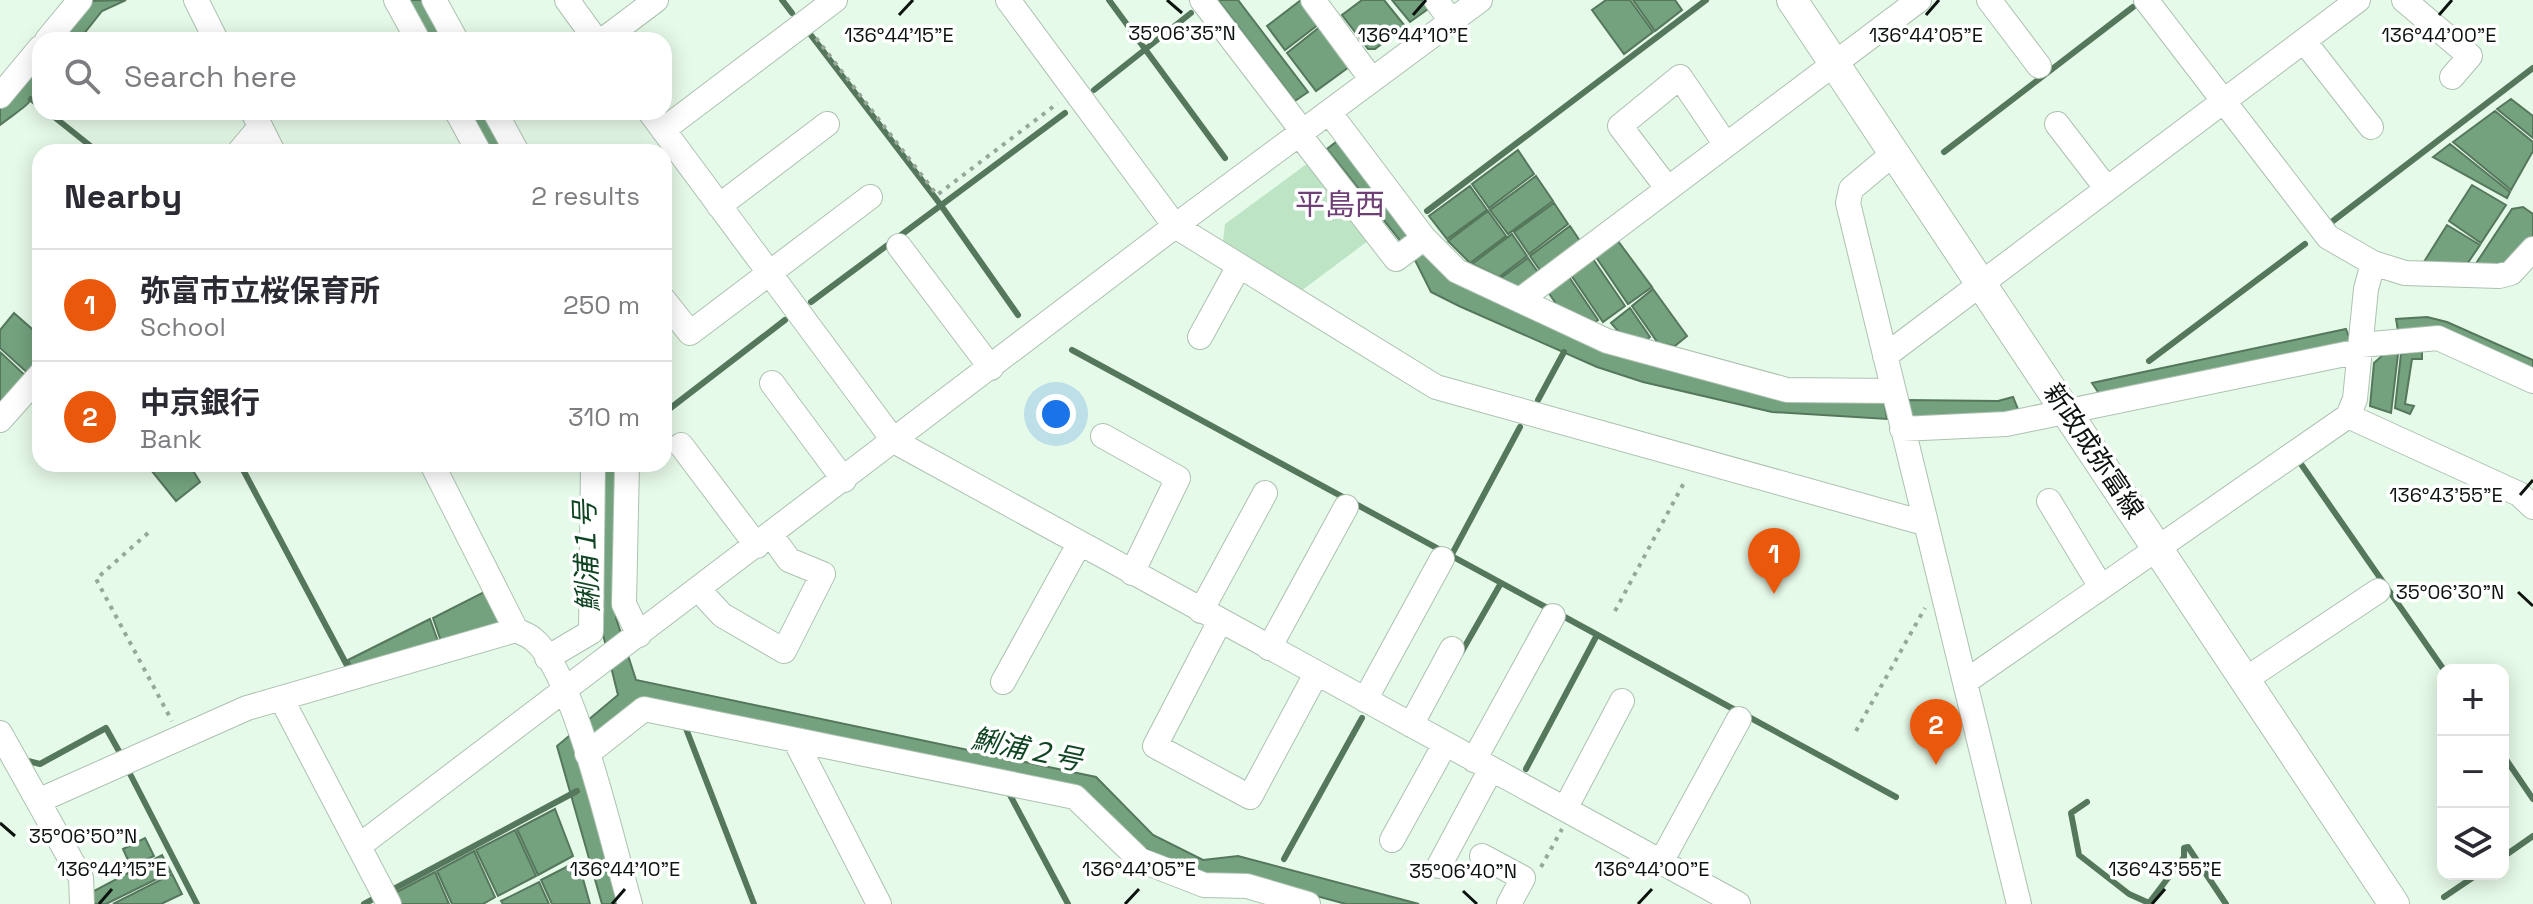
<!DOCTYPE html>
<html lang="en">
<head>
<meta charset="utf-8">
<style>
  :root { --surface:#fff; --page:#f7f7f7; --text:#2b2b33; --muted:#7c7c81; --line:#e1e1e2; --accent:#ea580c }
  body { margin:0; font-family:"Space Grotesk","Noto Sans JP",sans-serif; background:var(--page); color:var(--text) }
  .controls { position:absolute; right:24px; bottom:24px; display:grid; overflow:hidden; border-radius:16px; box-shadow:0 4px 20px #0003 }
  .controls button { width:72px; height:72px; display:grid; place-items:center; padding:0; border:0; border-bottom:2px solid var(--line); background:var(--surface); color:var(--text); font:40px sans-serif }
  .you { position:absolute; left:1056px; top:414px; width:28px; height:28px; margin:-20px; border:6px solid #fff; border-radius:50%; background:#1a73e8; box-shadow:0 0 0 12px #1a73e833 }
  .badge { display:grid; place-items:center; width:52px; height:52px; border-radius:50%; background:var(--accent); color:#fff; font-size:26px; font-weight:700 }
  .pin { position:absolute; translate:-50% -66px; filter:drop-shadow(0 2px 4px #0008) }
  .pin::after { content:''; position:absolute; top:42px; width:28px; height:24px; background:inherit; clip-path:polygon(0 0,100% 0,50% 100%) }
  .list { margin:0; padding:0; list-style:none }
  h2 { display:flex; justify-content:space-between; align-items:center; height:104px; margin:0; padding:0 32px; font-size:34px }
  h2 small { font-size:26px; font-weight:400; color:var(--muted) }
  .list li { display:grid; grid-template-columns:52px 1fr auto; gap:24px; align-items:center; box-sizing:border-box; height:112px; padding:0 32px; border-top:2px solid var(--line) }
  .list b { display:block; font-size:30px; white-space:nowrap }
  .list p { margin:0; font-size:26px; white-space:nowrap; color:var(--muted) }
  .list em { font-size:26px; font-style:normal; color:var(--muted) }
  .icon { flex:none; width:44px; height:44px; fill:none; stroke:currentColor; stroke-width:2; stroke-linecap:round; stroke-linejoin:round }
  .map { position:relative; flex:none; width:2533px; height:904px; overflow:hidden }
  .search { position:absolute; background:var(--surface); box-shadow:0 4px 20px #0003; left:32px; top:32px; width:640px; height:88px; display:flex; align-items:center; gap:20px; box-sizing:border-box; padding:0 28px; border-radius:24px; color:var(--muted); font-size:30px }
  .panel { position:absolute; background:var(--surface); box-shadow:0 4px 20px #0003; left:32px; top:144px; width:640px; height:328px; border-radius:24px }
  .map>svg:first-child { display:block }
  .green { fill:#bde5c5 }
  .water { fill:#74a27e; stroke:#55775c; stroke-width:2 }
  .lines { fill:none; stroke-linecap:round; stroke-linejoin:round }
  .stream { stroke:#55775c; stroke-width:6 }
  .minor-casing { stroke:#adc1b1; stroke-width:26 }
  .major-casing { stroke:#adc1b1; stroke-width:32 }
  .path { stroke:#97a79a; stroke-width:4; stroke-dasharray:4 6; stroke-linecap:butt }
  .minor { stroke:#fff; stroke-width:24 }
  .major { stroke:#fff; stroke-width:30 }
  .ticks { fill:none; stroke:#0c130e; stroke-width:3 }
  .labels { text-anchor:middle; dominant-baseline:central; stroke-width:7; stroke-linejoin:round; paint-order:stroke }
  .street-label { font-size:26px; fill:#0c130e; stroke:#fff }
  .water-label { font-size:28px; font-style:italic; fill:#0e4421; stroke:#fff }
  .quarter-label { font-size:30px; fill:#6f4075; stroke:#fff }
  .ticks-label { font-size:20px; text-anchor:middle; fill:#0c130e; stroke:#fff; stroke-width:7; stroke-linejoin:round; paint-order:stroke }
</style>
</head>
<body>
<div class="map">
<svg width="2533" height="904" viewBox="0 0 2533 904">
  <rect width="100%" height="100%" fill="#e6fae9"/>
  <path class="green" d="M 1312,160 L 1372,238 L 1301,291 L 1223,241 L 1225,224 Z"/>
  <path class="water" d="M 126,0 L 102,11 L 79,40 L 58,40 L 91,1 Z
    M 406,0 L 424,0 L 446,40 L 427,40 Z
    M 1218,0 L 1238,0 L 1308,92 L 1295,101 Z
    M 1301,0 L 1319,24 L 1285,50 L 1267,26 Z
    M 1362,0 L 1384,0 L 1405,26 L 1375,49 L 1368,49 L 1342,15 Z
    M 1392,0 L 1427,0 L 1428,9 L 1410,22 Z
    M 1606,0 L 1630,0 L 1653,32 L 1624,54 L 1592,10 Z
    M 1633,0 L 1675,0 L 1682,10 L 1655,31 Z
    M 1321,26 L 1349,67 L 1316,91 L 1287,53 Z
    M 40,61 C 40,102 31,101 0,125 L 0,106 Z
    M 2511,99 L 2533,116 L 2533,138 L 2497,109 Z
    M 2495,111 L 2533,142 L 2533,151 L 2511,190 L 2453,142 Z
    M 466,112 L 485,112 L 507,152 L 488,152 Z
    M 1340,139 L 1441,271 L 1604,350 L 1884,401 L 1887,419 L 1772,412 L 1643,382 L 1597,367 L 1459,306 L 1431,292 L 1414,258 L 1327,149 Z
    M 2450,144 L 2510,192 L 2507,198 L 2433,157 Z
    M 1518,150 L 1534,174 L 1489,208 L 1472,184 Z
    M 1536,176 L 1553,201 L 1508,234 L 1490,210 Z
    M 2472,185 L 2506,205 L 2481,243 L 2449,221 Z
    M 1470,186 L 1487,210 L 1447,239 L 1429,216 Z
    M 1554,203 L 1568,224 L 1529,254 L 1514,232 Z
    M 2523,207 L 2533,214 L 2533,238 L 2505,266 L 2473,268 L 2512,209 Z
    M 1488,211 L 1506,236 L 1470,263 L 1448,241 Z
    M 2447,225 L 2480,245 L 2465,267 L 2422,265 Z
    M 1570,226 L 1584,247 L 1544,276 L 1530,256 Z
    M 1512,234 L 1527,256 L 1499,277 L 1472,264 Z
    M 1618,241 L 1652,287 L 1628,304 L 1596,257 Z
    M 1528,258 L 1542,278 L 1526,290 L 1501,278 Z
    M 1593,259 L 1625,306 L 1603,322 L 1571,275 Z
    M 1569,277 L 1598,320 L 1595,322 L 1557,305 L 1548,292 Z
    M 1653,289 L 1687,336 L 1675,346 L 1658,343 L 1632,306 Z
    M 1630,308 L 1650,337 L 1646,340 L 1619,332 L 1611,323 Z
    M 14,313 L 40,336 L 40,367 L 31,376 L 0,348 L 0,330 Z
    M 2427,317 L 2447,322 L 2533,360 L 2533,373 L 2398,331 L 2396,319 Z
    M 2346,329 L 2351,342 L 2100,395 L 2092,383 Z
    M 2422,351 L 2422,359 L 2412,359 L 2405,404 L 2414,406 L 2410,414 L 2395,408 L 2401,354 Z
    M 0,352 L 29,379 L 0,411 Z
    M 2384,354 L 2398,354 L 2391,413 L 2370,406 L 2374,363 Z
    M 2013,397 L 2020,414 L 1913,420 L 1906,400 L 1998,401 Z
    M 189,464 L 200,482 L 176,501 L 147,465 Z
    M 599,464 L 615,464 L 616,618 L 636,680 L 1096,777 L 1153,835 L 1203,860 L 1238,856 L 1419,904 L 1346,904 L 1235,874 L 1202,876 L 1144,848 L 1087,793 L 640,700 L 577,752 L 621,904 L 602,904 L 557,746 L 618,695 L 602,630 Z
    M 488,590 L 505,624 L 443,647 L 433,618 Z
    M 430,619 L 440,647 L 354,672 L 348,660 Z
    M 555,809 L 573,856 L 538,875 L 517,829 Z
    M 515,830 L 536,876 L 498,896 L 476,850 Z
    M 145,838 L 154,856 L 131,867 L 123,849 Z
    M 474,851 L 495,897 L 483,904 L 452,904 L 437,871 Z
    M 162,855 L 171,872 L 106,904 L 90,904 L 90,893 Z
    M 578,861 L 590,904 L 552,904 L 541,880 Z
    M 435,872 L 449,904 L 401,904 L 395,893 Z
    M 172,874 L 182,894 L 161,904 L 113,904 Z
    M 539,882 L 549,904 L 503,904 L 501,901 Z"/>
  <g class="lines">
    <path class="stream" d="M 782,0 L 792,13
      M 1109,0 L 1225,158
      M 807,30 L 940,204 L 1018,315
      M 1094,90 L 1191,13
      M 31,99 L 40,106
      M 48,112 L 98,152
      M 1944,152 L 2133,7
      M 1427,211 L 1706,0
      M 2329,224 L 2533,68
      M 811,302 L 1065,113
      M 1072,350 L 1551,610
      M 2149,361 L 2305,244
      M 1538,400 L 1564,352
      M 664,413 L 785,320
      M 240,464 L 350,671
      M 2301,464 L 2444,670
      M 1451,556 L 1520,427
      M 1561,615 L 1737,711
      M 1461,653 L 1501,583
      M 1747,716 L 1896,797
      M 685,726 L 754,904
      M 2503,755 L 2533,799
      M 24,760 L 40,764 L 106,728 L 120,753
      M 127,768 L 197,904
      M 1526,769 L 1597,635
      M 1010,795 L 1068,904
      M 2087,802 L 2071,813 L 2079,855 L 2129,894 L 2149,903 L 2184,857 L 2184,848 L 2188,847 L 2226,904
      M 2503,857 L 2533,836
      M 1284,859 L 1362,718
      M 390,891 L 577,791
      M 2444,897 L 2478,874
      M 364,904 L 377,897"/>
    <defs>
      <path id="minor" d="M 196,0 L 216,40
        M 396,0 L 418,40
        M 434,0 L 456,40
        M 567,0 L 596,40
        M 1008,0 L 1175,226 L 1436,387 L 1924,523
        M 1202,0 L 1303,132
        M 1313,0 L 1372,80
        M 1436,0 L 1451,21
        M 1989,0 L 2039,66
        M 2146,0 L 2328,237 L 2373,263 L 2405,273 L 2499,276 L 2511,273 L 2533,249
        M 2404,0 L 2470,56 L 2452,77
        M 47,40 L 80,0
        M 603,40 L 656,0
        M 2304,41 L 2371,127
        M 0,96 L 40,48
        M 253,112 L 273,152
        M 457,112 L 479,152
        M 495,112 L 517,152
        M 650,112 L 894,441 L 1738,904
        M 1329,112 L 1424,238 L 1457,271 L 1607,341 L 1787,390 L 1893,391
        M 2057,124 L 2107,189
        M 663,130 L 835,0
        M 1299,134 L 1396,259 L 1424,238
        M 239,152 L 260,127
        M 1894,153 L 1851,189 L 1848,203 L 2019,904
        M 1668,189 L 1620,126 L 1680,77 L 1726,145
        M 719,206 L 827,124
        M 899,246 L 991,368
        M 664,300 L 690,333 L 870,197
        M 1520,300 L 1919,0
        M 1200,337 L 1239,266
        M 2361,345 L 2438,338 L 2533,381
        M 1885,356 L 2358,0
        M 772,383 L 844,480
        M 2348,416 L 2519,494 L 2533,507
        M 0,420 L 40,375
        M 1902,429 L 2006,424 L 2360,351
        M 1103,436 L 1178,478 L 1132,573
        M 681,445 L 757,546
        M 432,464 L 516,630 C 522,633 528,635 533,639 C 574,670 614,849 630,904
        M 627,464 L 624,604 L 639,635
        M 2049,501 L 2101,587
        M 699,590 L 722,615 L 784,651 L 823,574 L 789,560 L 771,535
        M 1201,611 L 1265,493
        M 1220,621 L 1155,746 L 1250,797 L 1316,674
        M 1269,648 L 1346,507
        M 547,658 L 591,632 L 593,464
        M 2246,679 L 2378,591
        M 1003,682 L 1079,544
        M 1965,682 L 2348,416 L 2355,399 L 2366,289 L 2373,263
        M 281,698 L 389,904
        M 1365,700 L 1442,559
        M 1411,725 L 1452,649
        M 0,733 L 81,878 L 82,904
        M 795,740 L 879,904
        M 587,754 L 644,709 L 1075,797 L 1140,860 L 1204,885 L 1247,886 L 1308,904
        M 1474,760 L 1553,616
        M 38,801 L 247,708 L 516,630
        M 1565,809 L 1622,701
        M 1392,840 L 1445,744
        M 359,846 L 1175,226 L 1480,0
        M 1482,856 L 1523,878 L 1509,904
        M 1661,862 L 1739,719
        M 1439,866 L 1491,769"/>
      <path id="major" d="M 1792,0 L 2394,904"/>
    </defs>
    <use href="#minor" class="minor-casing"/>
    <use href="#major" class="major-casing"/>
    <path class="path" d="M 816,38 L 937,195 L 1058,103
      M 148,533 L 96,579 L 172,721
      M 1615,611 L 1686,479
      M 1856,731 L 1925,608
      M 1541,867 L 1562,829"/>
    <use href="#minor" class="minor"/>
    <use href="#major" class="major"/>
  </g>
  <path class="ticks" d="M 1167,0 L 1182,13M 899,15 L 913,0M 1413,15 L 1426,0M 1926,15 L 1939,0M 2439,15 L 2452,0M 2520,495 L 2533,480M 2518,592 L 2533,606M 0,823 L 15,836M 1463,891 L 1477,904M 99,904 L 112,889M 612,904 L 625,889M 1125,904 L 1139,889M 1638,904 L 1652,889M 2152,904 L 2165,889"/>
  <g class="labels">
    <g class="street-label">
      <text transform="translate(2094 451) rotate(56)">新政成弥富線</text>
    </g>
    <g class="water-label">
      <text transform="translate(586 556) rotate(-92)">鯏浦１号</text>
      <text transform="translate(1027 749) rotate(12)">鯏浦２号</text>
    </g>
    <g class="quarter-label">
      <text x="1340" y="204">平島西</text>
    </g>
  </g>
  <g class="ticks-label">
    <text x="1182" y="40">35°06'35"N</text>
    <text x="899" y="42">136°44'15"E</text>
    <text x="1413" y="42">136°44'10"E</text>
    <text x="1926" y="42">136°44'05"E</text>
    <text x="2439" y="42">136°44'00"E</text>
    <text x="2446" y="502">136°43'55"E</text>
    <text x="2450" y="599">35°06'30"N</text>
    <text x="83" y="843">35°06'50"N</text>
    <text x="112" y="876">136°44'15"E</text>
    <text x="625" y="876">136°44'10"E</text>
    <text x="1139" y="876">136°44'05"E</text>
    <text x="1652" y="876">136°44'00"E</text>
    <text x="2165" y="876">136°43'55"E</text>
    <text x="1463" y="878">35°06'40"N</text>
  </g>
</svg>
<div class="controls">
<button>+</button>
<button>−</button>
<button><svg class="icon" aria-label="layers" viewBox="0 0 24 24"><path d="M12 4l9 5-9 5-9-5zM3 14l9 5 9-5"/></svg></button>
</div>
<div class="you"></div>
<div class="pin badge" style="left:1774px;top:594px">1</div>
<div class="pin badge" style="left:1936px;top:765px">2</div>
<div class="search"><svg class="icon" aria-label="search" viewBox="0 0 24 24"><circle cx="10" cy="10" r="6"/><path d="M15 15l6 6"/></svg>Search here</div>
<section class="panel">
<h2>Nearby<small>2 results</small></h2>
<ul class="list">
<li><span class="badge">1</span><div><b>弥富市立桜保育所</b><p>School</p></div><em>250 m</em></li>
<li><span class="badge">2</span><div><b>中京銀行</b><p>Bank</p></div><em>310 m</em></li>
</ul>
</section>
</div>
</body>
</html>
